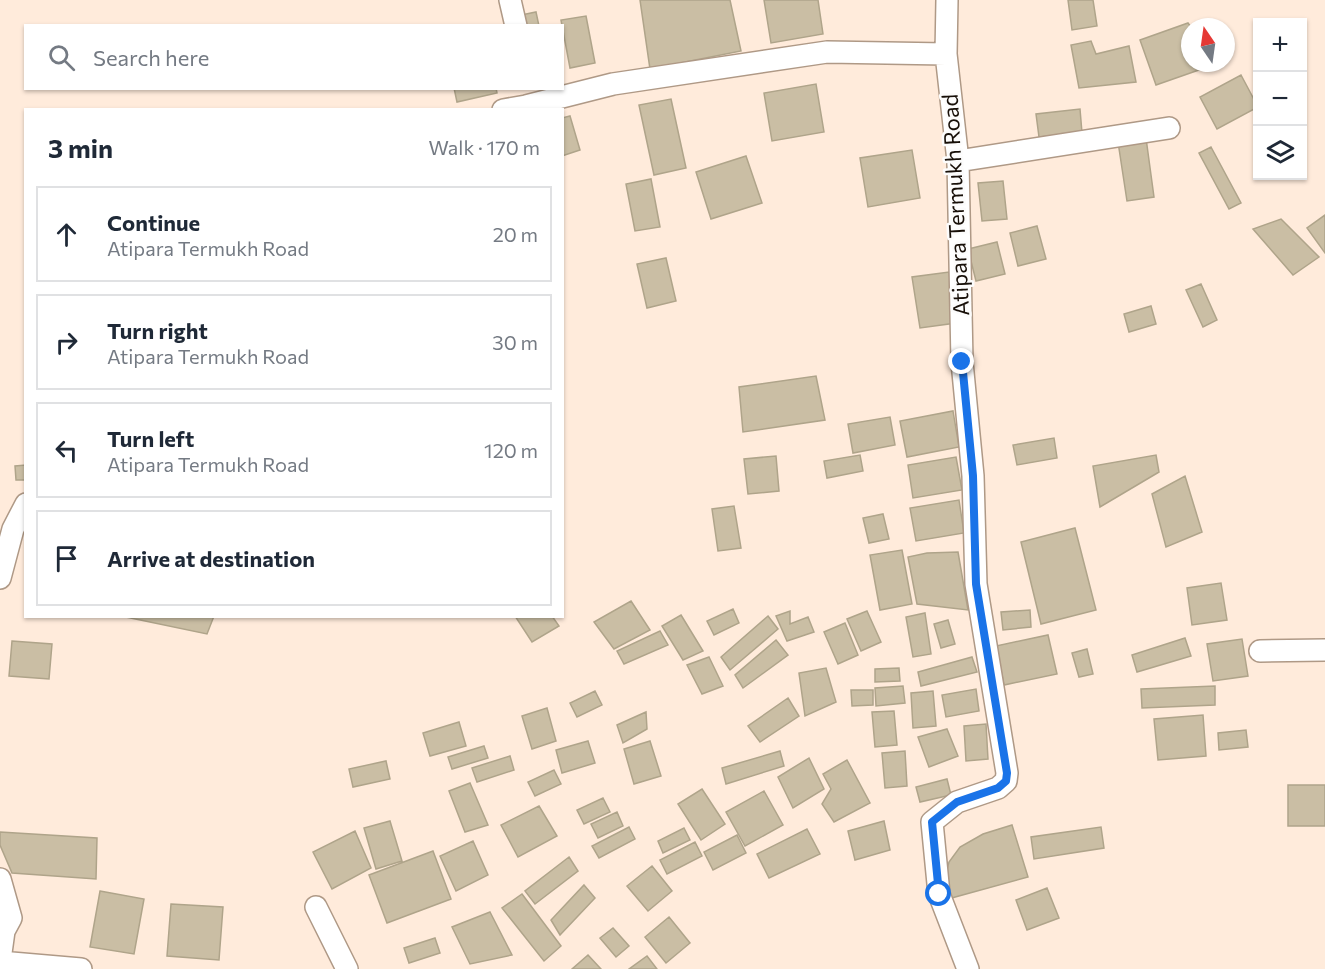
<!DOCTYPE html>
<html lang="en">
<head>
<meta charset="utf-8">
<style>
  :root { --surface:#fff; --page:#f6f6f7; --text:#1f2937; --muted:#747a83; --line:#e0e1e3 }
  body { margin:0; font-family:Commissioner,sans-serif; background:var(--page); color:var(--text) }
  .controls { position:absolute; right:18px; top:18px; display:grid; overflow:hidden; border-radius:0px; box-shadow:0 2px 4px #0004 }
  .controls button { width:54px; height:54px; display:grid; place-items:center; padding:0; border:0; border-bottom:2px solid var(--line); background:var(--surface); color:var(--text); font:30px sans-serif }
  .compass { position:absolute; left:1181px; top:18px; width:54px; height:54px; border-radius:50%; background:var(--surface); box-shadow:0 2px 4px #0004; rotate:347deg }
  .stop { position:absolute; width:18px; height:18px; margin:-14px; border:4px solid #1a73e8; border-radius:50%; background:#fff }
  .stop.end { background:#1a73e8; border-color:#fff; box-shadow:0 2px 6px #0008 }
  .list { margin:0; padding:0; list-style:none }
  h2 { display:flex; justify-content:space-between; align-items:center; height:78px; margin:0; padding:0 24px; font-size:26px }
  h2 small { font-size:20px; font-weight:400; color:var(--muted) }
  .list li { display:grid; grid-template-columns:39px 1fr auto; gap:18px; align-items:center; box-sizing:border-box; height:96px; margin:0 12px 12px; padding:0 12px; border:2px solid var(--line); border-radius:0px }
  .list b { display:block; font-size:22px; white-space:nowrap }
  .list p { margin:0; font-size:20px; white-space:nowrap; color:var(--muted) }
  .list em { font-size:20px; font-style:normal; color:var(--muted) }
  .icon { flex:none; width:33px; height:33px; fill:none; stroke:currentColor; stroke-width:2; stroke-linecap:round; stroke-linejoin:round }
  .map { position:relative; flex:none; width:1325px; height:969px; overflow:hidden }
  .search { position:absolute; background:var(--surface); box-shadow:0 2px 4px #0004; left:24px; top:24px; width:540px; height:66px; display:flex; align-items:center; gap:15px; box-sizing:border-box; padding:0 21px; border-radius:0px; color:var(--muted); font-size:22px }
  .panel { position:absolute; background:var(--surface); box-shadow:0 2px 4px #0004; left:24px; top:108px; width:540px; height:510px; border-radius:0px }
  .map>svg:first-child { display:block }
  .building { fill:#cabea4; stroke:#afa48a; stroke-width:1.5 }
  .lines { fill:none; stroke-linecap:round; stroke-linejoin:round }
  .minor-casing { stroke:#af9986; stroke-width:24 }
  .minor { stroke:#fff; stroke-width:21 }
  .route { stroke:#1a73e8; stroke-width:8 }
  .labels { text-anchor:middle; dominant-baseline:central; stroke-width:5; stroke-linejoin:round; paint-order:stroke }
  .street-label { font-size:22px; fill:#170f08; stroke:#fcfcfc }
</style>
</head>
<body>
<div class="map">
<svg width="1325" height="969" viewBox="0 0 1325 969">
  <rect width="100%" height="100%" fill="#ffebdb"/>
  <path class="building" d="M 640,0 L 730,0 L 741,51 L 650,69 Z
    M 764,0 L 818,0 L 823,34 L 771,43 Z
    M 1068,0 L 1093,0 L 1097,26 L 1072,30 Z
    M 536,12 L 539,26 L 523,26 L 521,15 Z
    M 586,16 L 595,63 L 570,68 L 561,20 Z
    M 1188,23 L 1191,27 L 1190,63 L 1216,64 L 1156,85 L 1140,40 Z
    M 1091,41 L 1096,54 L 1129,46 L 1136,82 L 1079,88 L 1071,45 Z
    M 1241,75 L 1258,107 L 1217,129 L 1200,97 Z
    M 816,84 L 824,132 L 772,141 L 764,93 Z
    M 454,88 L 496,88 L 497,93 L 457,102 Z
    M 671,99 L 686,168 L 654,175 L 639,105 Z
    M 1080,109 L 1082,133 L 1039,137 L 1036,114 Z
    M 570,116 L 580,150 L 562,156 L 562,118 Z
    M 1146,138 L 1154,197 L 1127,201 L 1118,142 Z
    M 1211,147 L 1241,203 L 1229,209 L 1199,153 Z
    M 912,150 L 920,198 L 868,207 L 860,158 Z
    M 746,156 L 762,203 L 711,219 L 696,172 Z
    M 651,179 L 660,227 L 635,231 L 626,184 Z
    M 1003,181 L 1007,219 L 982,221 L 978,183 Z
    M 1325,215 L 1325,253 L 1307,228 Z
    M 1281,219 L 1319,257 L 1293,275 L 1253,229 Z
    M 1037,226 L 1046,259 L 1018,266 L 1010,233 Z
    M 997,242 L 1005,274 L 976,281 L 968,249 Z
    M 666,258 L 676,301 L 647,308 L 637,264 Z
    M 949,272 L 956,323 L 920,328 L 912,277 Z
    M 1201,284 L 1217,320 L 1203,327 L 1186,290 Z
    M 1151,306 L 1156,324 L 1129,332 L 1124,314 Z
    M 816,376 L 825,420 L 743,432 L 739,387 Z
    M 953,411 L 959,447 L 907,457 L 900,421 Z
    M 890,417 L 895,445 L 853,453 L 848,424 Z
    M 1054,438 L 1057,458 L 1017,465 L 1013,445 Z
    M 860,455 L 863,471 L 827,478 L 824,461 Z
    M 1156,455 L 1159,472 L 1100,507 L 1093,466 Z
    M 776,456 L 779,491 L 748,494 L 744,459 Z
    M 956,457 L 962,490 L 913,498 L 908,465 Z
    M 26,465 L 26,480 L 16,480 L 15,466 Z
    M 1185,476 L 1202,532 L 1166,547 L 1152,494 Z
    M 959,500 L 964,533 L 916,541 L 910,508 Z
    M 734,506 L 741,548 L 718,551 L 712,509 Z
    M 883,514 L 889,539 L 869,543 L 863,518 Z
    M 1075,528 L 1096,610 L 1041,624 L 1021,542 Z
    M 902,550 L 912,604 L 880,610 L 870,555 Z
    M 958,552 L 968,610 L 917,604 L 908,557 L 927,553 Z
    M 1221,583 L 1227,620 L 1192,625 L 1187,588 Z
    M 631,601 L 650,630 L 614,649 L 594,622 Z
    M 733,609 L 739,623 L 714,635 L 707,621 Z
    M 1030,610 L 1031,627 L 1003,630 L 1001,612 Z
    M 790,611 L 790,624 L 808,617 L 814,632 L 787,641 L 776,616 Z
    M 867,611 L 881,642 L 861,651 L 847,619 Z
    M 925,613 L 931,654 L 913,657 L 906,617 Z
    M 681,615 L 703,651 L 683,660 L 662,626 Z
    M 121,616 L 214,616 L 207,634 Z
    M 515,616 L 552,616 L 559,626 L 532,642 Z
    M 768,616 L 778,629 L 730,670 L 721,657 Z
    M 948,620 L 955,644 L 941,648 L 934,624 Z
    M 845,623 L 858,655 L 838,664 L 824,632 Z
    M 660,631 L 668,645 L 624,664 L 617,651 Z
    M 1048,635 L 1057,674 L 1004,685 L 996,646 Z
    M 1185,638 L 1191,656 L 1137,672 L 1132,655 Z
    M 1242,639 L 1248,676 L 1213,681 L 1207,644 Z
    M 776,640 L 788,655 L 743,688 L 735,675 Z
    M 12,641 L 52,644 L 49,679 L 9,676 Z
    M 1087,649 L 1093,674 L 1079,677 L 1072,653 Z
    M 709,657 L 723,686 L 702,694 L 687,665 Z
    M 972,657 L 977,672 L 921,686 L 918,672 Z
    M 826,668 L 836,702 L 805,716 L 799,673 Z
    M 899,668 L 900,681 L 875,682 L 875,669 Z
    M 903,686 L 905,703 L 876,706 L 875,688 Z
    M 1215,686 L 1215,705 L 1142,708 L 1141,689 Z
    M 976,689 L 979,711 L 946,717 L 942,695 Z
    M 851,690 L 873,690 L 873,705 L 852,706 Z
    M 595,691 L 602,705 L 577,717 L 570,703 Z
    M 933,691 L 936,726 L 913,728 L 911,693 Z
    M 788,698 L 799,716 L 760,742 L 748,726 Z
    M 547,708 L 556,741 L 532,749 L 522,716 Z
    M 894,711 L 897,745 L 875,747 L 872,712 Z
    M 646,712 L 647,729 L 623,743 L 617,725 Z
    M 1203,715 L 1206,756 L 1158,760 L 1154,719 Z
    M 459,722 L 466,746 L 430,756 L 423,733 Z
    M 986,724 L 988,759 L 966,761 L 964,726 Z
    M 947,729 L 958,756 L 929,767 L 918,737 Z
    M 1246,730 L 1248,747 L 1219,750 L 1218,733 Z
    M 588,741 L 595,763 L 562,773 L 556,750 Z
    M 650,741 L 661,776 L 634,784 L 624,749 Z
    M 484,746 L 488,758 L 452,769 L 448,757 Z
    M 780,751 L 784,766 L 726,784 L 722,768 Z
    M 905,751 L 907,786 L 885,788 L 882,753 Z
    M 510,756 L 514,770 L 477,782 L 472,768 Z
    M 809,758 L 824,789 L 793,808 L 778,777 Z
    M 847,760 L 870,803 L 834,822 L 822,804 L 831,789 L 823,774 Z
    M 386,761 L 390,779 L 353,787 L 349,769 Z
    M 554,770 L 561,784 L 535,796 L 528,782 Z
    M 947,779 L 951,795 L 920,802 L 916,787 Z
    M 470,783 L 488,825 L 465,832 L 449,791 Z
    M 1288,785 L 1325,785 L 1325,826 L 1288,826 Z
    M 702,789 L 725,824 L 701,840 L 678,804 Z
    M 764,791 L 783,825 L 745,846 L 726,812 Z
    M 603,798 L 610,812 L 584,824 L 577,810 Z
    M 539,806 L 557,836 L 518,857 L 501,825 Z
    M 617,812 L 623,826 L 598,838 L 591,824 Z
    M 390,821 L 402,861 L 376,869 L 364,828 Z
    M 884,821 L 890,850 L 855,860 L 848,831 Z
    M 1012,825 L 1028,877 L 948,899 L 945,877 L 949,862 L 960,847 L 983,834 Z
    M 629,827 L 635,839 L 599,858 L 592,846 Z
    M 1101,827 L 1104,848 L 1034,859 L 1031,837 Z
    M 684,828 L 690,840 L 663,853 L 658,841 Z
    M 807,829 L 820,854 L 769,878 L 757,854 Z
    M 355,831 L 371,868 L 332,889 L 313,852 Z
    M 0,832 L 97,838 L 96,879 L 12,873 L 0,845 Z
    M 737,835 L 746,853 L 713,870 L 704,852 Z
    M 473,841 L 488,875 L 456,891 L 440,856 Z
    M 695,842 L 702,856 L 667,874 L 660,860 Z
    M 433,851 L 451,899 L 387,923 L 369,875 Z
    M 569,857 L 578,871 L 535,904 L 525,891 Z
    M 652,866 L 672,891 L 648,911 L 627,886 Z
    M 584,885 L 595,898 L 560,935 L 551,920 Z
    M 1047,888 L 1059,918 L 1027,930 L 1016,900 Z
    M 100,891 L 144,899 L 134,954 L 90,947 Z
    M 522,894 L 561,946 L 544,961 L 502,908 Z
    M 171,904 L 223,907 L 219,960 L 167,956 Z
    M 490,912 L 512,955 L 470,964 L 452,927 Z
    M 669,917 L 690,943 L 666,963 L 645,937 Z
    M 613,928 L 629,946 L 616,957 L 600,938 Z
    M 435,938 L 440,953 L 409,963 L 404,948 Z
    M 588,955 L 601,969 L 572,969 Z
    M 647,956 L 657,969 L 629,969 Z"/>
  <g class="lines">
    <defs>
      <path id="minor" d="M 510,0 L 516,26
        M 947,0 L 946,54 L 958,161 L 962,362 L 973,476 L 976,584 L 1007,773 L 1006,781 L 998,788 L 957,802 L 932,822 L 939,894 L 968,969
        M 503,110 L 526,106 L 613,84 L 827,52 L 946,54
        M 958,161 L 1169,128
        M 0,578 L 13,529 L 26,504
        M 1260,651 L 1325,650
        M 0,879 L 11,918 L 4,931 L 0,960
        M 316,907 L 347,969
        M 0,962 L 81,969"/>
    </defs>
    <use href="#minor" class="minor-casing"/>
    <use href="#minor" class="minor"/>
  </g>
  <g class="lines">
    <path class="route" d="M 939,894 L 932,822 L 957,802 L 998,788 L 1006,781 L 1007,773 L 976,584 L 973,476 L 962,362"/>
  </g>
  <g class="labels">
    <g class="street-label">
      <text transform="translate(955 205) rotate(-93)">Atipara Termukh Road</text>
    </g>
  </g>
</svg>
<div class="controls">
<button>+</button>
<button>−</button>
<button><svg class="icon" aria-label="layers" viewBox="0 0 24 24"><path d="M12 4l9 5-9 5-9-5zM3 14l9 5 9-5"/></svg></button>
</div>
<svg class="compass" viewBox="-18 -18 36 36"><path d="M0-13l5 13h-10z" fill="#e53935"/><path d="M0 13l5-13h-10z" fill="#747a83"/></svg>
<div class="stop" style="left:939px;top:894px"></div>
<div class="stop end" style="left:962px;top:362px"></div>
<div class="search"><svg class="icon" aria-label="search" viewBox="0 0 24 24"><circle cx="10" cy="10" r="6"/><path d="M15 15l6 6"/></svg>Search here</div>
<section class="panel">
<h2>3 min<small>Walk · 170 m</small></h2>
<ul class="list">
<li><svg class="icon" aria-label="ahead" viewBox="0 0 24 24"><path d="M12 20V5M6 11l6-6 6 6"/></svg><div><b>Continue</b><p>Atipara Termukh Road</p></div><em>20 m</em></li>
<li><svg class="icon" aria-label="right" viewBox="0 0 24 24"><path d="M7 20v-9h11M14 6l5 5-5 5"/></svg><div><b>Turn right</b><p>Atipara Termukh Road</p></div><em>30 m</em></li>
<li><svg class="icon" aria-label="left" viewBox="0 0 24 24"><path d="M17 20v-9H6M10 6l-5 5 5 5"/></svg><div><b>Turn left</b><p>Atipara Termukh Road</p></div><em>120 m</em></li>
<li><svg class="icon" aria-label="arrive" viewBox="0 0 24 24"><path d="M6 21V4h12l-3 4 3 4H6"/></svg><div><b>Arrive at destination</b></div></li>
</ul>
</section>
</div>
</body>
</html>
